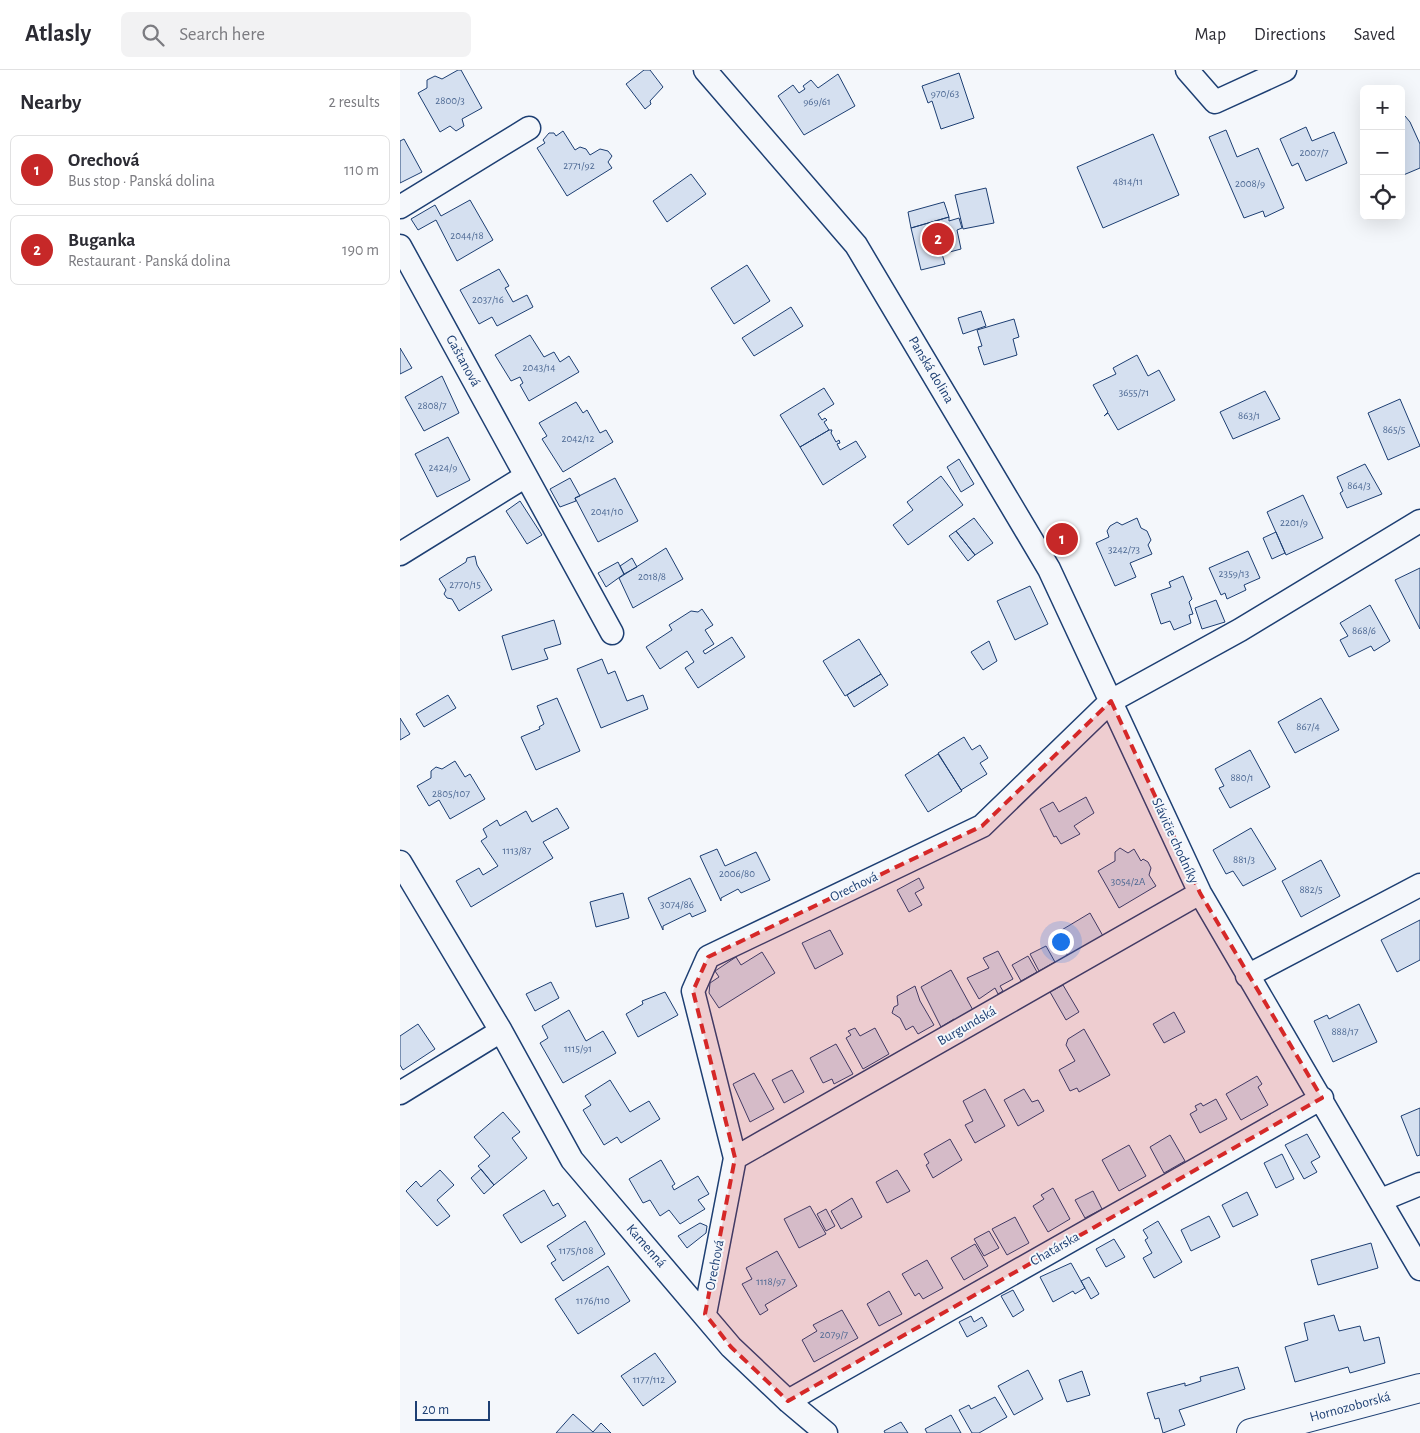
<!DOCTYPE html>
<html lang="en">
<head>
<meta charset="utf-8">
<style>
  :root { --surface:#fff; --page:#f2f2f3; --text:#2b2b33; --muted:#7c7c81; --line:#e1e1e2; --accent:#c62828 }
  body { margin:0; font-family:"Alegreya Sans",sans-serif; background:var(--page); color:var(--text) }
  .controls { position:absolute; right:15px; top:15px; display:grid; overflow:hidden; border-radius:8px; box-shadow:0 5px 20px #0002 }
  .controls button { width:45px; height:45px; display:grid; place-items:center; padding:0; border:0; border-bottom:1px solid var(--line); background:var(--surface); color:var(--text); font:25px sans-serif }
  .scale { position:absolute; left:15px; bottom:12px; width:75px; box-sizing:border-box; padding-left:5px; border:2px solid #1d3f73; border-top:0; font-size:14px; line-height:18px; white-space:nowrap; color:#1d3f73; -webkit-text-stroke:4px #f4f7fb; paint-order:stroke }
  .you { position:absolute; left:660px; top:871px; width:18px; height:18px; margin:-12px; border:4px solid #fff; border-radius:50%; background:#1a73e8; box-shadow:0 0 0 8px #1a73e833 }
  .badge { display:grid; place-items:center; width:32px; height:32px; border-radius:50%; background:var(--accent); color:#fff; font-size:16px; font-weight:700 }
  .pin { position:absolute; translate:-50% -50%; border:2px solid #fff; box-shadow:0 1px 5px #0006 }
  .list { margin:0; padding:0; list-style:none }
  h2 { display:flex; justify-content:space-between; align-items:center; height:65px; margin:0; padding:0 20px; font-size:21px }
  h2 small { font-size:16px; font-weight:400; color:var(--muted) }
  .list li { display:grid; grid-template-columns:32px 1fr auto; gap:15px; align-items:center; box-sizing:border-box; height:70px; margin:0 10px 10px; padding:0 10px; border:1px solid var(--line); border-radius:8px }
  .list b { display:block; font-size:19px; white-space:nowrap }
  .list p { margin:0; font-size:16px; white-space:nowrap; color:var(--muted) }
  .list em { font-size:16px; font-style:normal; color:var(--muted) }
  .icon { flex:none; width:28px; height:28px; fill:none; stroke:currentColor; stroke-width:2; stroke-linecap:round; stroke-linejoin:round }
  .map { position:relative; flex:none; width:1020px; height:1363px; overflow:hidden }
  header { display:flex; align-items:center; gap:30px; box-sizing:border-box; height:70px; padding:0 25px; background:var(--surface); border-bottom:1px solid var(--line) }
  header strong { font-size:24px }
  nav { display:flex; gap:28px; margin-inline-start:auto; font-size:18px }
  .search { width:350px; height:45px; background:var(--page); display:flex; align-items:center; gap:12px; box-sizing:border-box; padding:0 18px; border-radius:8px; color:var(--muted); font-size:19px }
  main { display:flex }
  aside { flex:1; background:var(--surface) }
  .map>svg:first-child { display:block }
  .building { fill:#d5e0f0; stroke:#1d3f73 }
  .lines { fill:none; stroke-linecap:round; stroke-linejoin:round }
  .street-casing { stroke:#1d3f73; stroke-width:25 }
  .secondary-casing { stroke:#1d3f73; stroke-width:30 }
  .street { stroke:#f4f7fb; stroke-width:22 }
  .secondary { stroke:#f4f7fb; stroke-width:28 }
  .marked { fill:#d62828; fill-opacity:0.2; stroke:#d62828; stroke-width:4; stroke-dasharray:10 6; stroke-linejoin:round }
  .labels { text-anchor:middle; dominant-baseline:central; stroke-width:4; stroke-linejoin:round; paint-order:stroke }
  .number-label { font-size:11px; fill:#4b6792 }
  .street-label { font-size:14px; fill:#1d3f73; stroke:#f4f7fb }
</style>
</head>
<body>
<header>
<strong>Atlasly</strong>
<div class="search"><svg class="icon" aria-label="search" viewBox="0 0 24 24"><circle cx="10" cy="10" r="6"/><path d="M15 15l6 6"/></svg>Search here</div>
<nav><a>Map</a><a>Directions</a><a>Saved</a></nav>
</header>
<main>
<aside>
<h2>Nearby<small>2 results</small></h2>
<ul class="list">
<li><span class="badge">1</span><div><b>Orechová</b><p>Bus stop · Panská dolina</p></div><em>110 m</em></li>
<li><span class="badge">2</span><div><b>Buganka</b><p>Restaurant · Panská dolina</p></div><em>190 m</em></li>
</ul>
</aside>
<div class="map">
<svg width="1020" height="1363" viewBox="0 0 1020 1363">
  <rect width="100%" height="100%" fill="#f4f7fb"/>
  <path class="building" d="M 58,0 L 61,0 L 82,38 L 62,49 L 64,56 L 56,61 L 50,56 L 40,62 L 18,23 L 27,18 L 27,10 L 35,6 L 42,9 Z
    M 244,0 L 250,0 L 263,17 L 250,31 L 251,34 L 245,39 L 226,14 Z
    M 559,3 L 574,48 L 541,59 L 532,31 L 528,33 L 522,16 Z
    M 438,4 L 455,36 L 404,65 L 378,26 L 393,15 L 399,23 L 405,19 L 403,16 L 411,10 L 418,18 Z
    M 1001,46 L 1005,46 L 1010,52 L 1020,74 L 1020,98 L 1001,106 Z
    M 906,57 L 912,71 L 934,62 L 947,93 L 906,111 L 898,93 L 892,96 L 880,69 Z
    M 826,60 L 837,87 L 858,78 L 884,138 L 865,147 L 863,141 L 844,148 L 809,67 Z
    M 163,61 L 175,80 L 180,77 L 186,79 L 190,85 L 200,79 L 208,81 L 212,86 L 208,92 L 212,98 L 167,126 L 137,78 L 145,73 L 143,70 L 149,63 L 154,63 L 156,66 Z
    M 753,64 L 779,125 L 703,158 L 677,97 Z
    M 4,69 L 22,102 L 0,113 L 0,71 Z
    M 291,104 L 306,124 L 267,152 L 253,131 Z
    M 586,118 L 594,153 L 563,159 L 555,125 Z
    M 70,130 L 93,170 L 57,191 L 36,150 L 18,160 L 11,149 L 35,135 L 41,146 Z
    M 544,132 L 549,147 L 511,158 L 508,142 Z
    M 549,147 L 549,151 L 559,148 L 562,158 L 557,160 L 561,179 L 542,184 L 545,194 L 521,200 L 511,158 Z
    M 347,195 L 370,231 L 334,254 L 311,218 Z
    M 99,199 L 109,216 L 105,218 L 113,232 L 127,225 L 133,237 L 97,256 L 92,247 L 79,254 L 60,220 Z
    M 391,237 L 403,256 L 354,286 L 342,268 Z
    M 581,241 L 586,256 L 563,264 L 558,248 Z
    M 614,249 L 619,267 L 613,269 L 617,285 L 584,295 L 578,277 L 582,276 L 577,260 Z
    M 130,265 L 144,287 L 154,282 L 160,292 L 169,286 L 179,302 L 129,331 L 120,315 L 123,313 L 120,307 L 111,311 L 95,285 Z
    M 0,278 L 12,298 L 0,304 Z
    M 737,285 L 748,306 L 759,300 L 775,330 L 718,360 L 708,343 L 704,346 L 708,342 L 693,315 L 716,304 L 713,298 Z
    M 42,306 L 59,343 L 24,361 L 5,327 Z
    M 424,318 L 434,334 L 418,344 L 422,350 L 425,348 L 427,350 L 424,352 L 429,360 L 400,377 L 380,345 Z
    M 865,321 L 880,349 L 833,369 L 820,342 Z
    M 1000,329 L 1020,376 L 988,390 L 968,343 Z
    M 176,332 L 183,343 L 187,340 L 200,363 L 206,360 L 213,372 L 163,402 L 142,369 L 147,366 L 139,353 Z
    M 429,360 L 432,360 L 431,363 L 436,372 L 439,370 L 440,373 L 437,374 L 440,380 L 456,371 L 466,387 L 423,415 L 400,377 Z
    M 48,367 L 70,410 L 37,427 L 15,384 Z
    M 559,389 L 574,414 L 561,422 L 547,397 Z
    M 965,394 L 982,424 L 947,438 L 940,423 L 943,421 L 937,407 Z
    M 541,406 L 563,435 L 508,475 L 493,455 L 513,440 L 507,432 Z
    M 170,408 L 180,426 L 175,428 L 176,431 L 160,437 L 150,419 Z
    M 215,408 L 238,451 L 198,472 L 175,428 Z
    M 903,425 L 923,468 L 886,485 L 867,442 Z
    M 120,431 L 142,465 L 127,474 L 106,441 Z
    M 574,448 L 593,473 L 575,485 L 556,461 Z
    M 737,448 L 741,458 L 747,461 L 751,470 L 748,475 L 752,484 L 730,493 L 736,507 L 715,516 L 696,473 L 709,467 L 707,461 L 710,456 L 717,452 L 722,455 Z
    M 556,461 L 575,485 L 568,491 L 549,466 Z
    M 876,462 L 885,483 L 872,489 L 863,468 Z
    M 266,478 L 283,509 L 233,538 L 219,508 Z
    M 848,481 L 860,508 L 844,515 L 846,520 L 827,529 L 825,523 L 821,525 L 809,498 Z
    M 75,486 L 77,495 L 92,520 L 59,541 L 52,529 L 47,528 L 44,524 L 46,520 L 39,509 L 66,492 L 67,488 Z
    M 232,488 L 237,497 L 224,504 L 220,496 Z
    M 218,492 L 224,504 L 206,517 L 198,503 Z
    M 1020,498 L 1020,559 L 995,510 Z
    M 783,506 L 792,529 L 789,532 L 793,544 L 789,545 L 791,553 L 774,560 L 770,551 L 761,554 L 751,524 L 771,517 L 769,512 Z
    M 630,516 L 648,554 L 615,570 L 597,531 Z
    M 816,530 L 825,552 L 802,559 L 795,538 Z
    M 970,535 L 990,571 L 974,581 L 971,576 L 949,587 L 940,570 L 948,566 L 940,553 Z
    M 302,539 L 313,555 L 305,560 L 314,574 L 303,581 L 305,584 L 332,567 L 345,587 L 298,618 L 285,598 L 294,592 L 287,581 L 260,599 L 246,577 L 272,560 L 269,555 L 291,541 L 298,542 Z
    M 154,550 L 161,574 L 144,579 L 148,589 L 112,600 L 102,566 Z
    M 459,569 L 481,604 L 445,626 L 423,591 Z
    M 589,571 L 597,591 L 583,600 L 571,582 Z
    M 202,589 L 208,604 L 215,601 L 227,631 L 243,625 L 248,639 L 201,658 L 177,599 Z
    M 481,604 L 488,615 L 454,637 L 447,625 Z
    M 48,625 L 56,638 L 24,657 L 16,644 Z
    M 157,628 L 180,681 L 136,700 L 121,667 L 140,659 L 139,657 L 144,654 L 137,636 Z
    M 921,628 L 939,660 L 895,683 L 878,652 Z
    M 0,648 L 10,664 L 0,670 Z
    M 564,667 L 572,680 L 580,675 L 588,688 L 580,693 L 587,704 L 561,720 L 538,683 Z
    M 850,680 L 870,717 L 830,738 L 819,718 L 824,716 L 815,699 Z
    M 538,684 L 562,721 L 528,742 L 505,705 Z
    M 55,691 L 65,707 L 70,704 L 85,729 L 50,749 L 39,730 L 29,736 L 17,716 L 31,708 L 31,701 L 36,697 L 42,699 Z
    M 686,727 L 694,743 L 674,756 L 680,764 L 661,774 L 656,766 L 654,767 L 640,739 L 653,732 L 659,742 Z
    M 157,738 L 169,758 L 143,772 L 153,788 L 71,837 L 56,811 L 79,798 L 83,805 L 98,796 L 81,771 L 87,767 L 83,759 L 97,750 L 100,756 L 126,741 L 132,752 Z
    M 851,758 L 876,799 L 843,816 L 833,801 L 826,804 L 813,780 Z
    M 720,778 L 728,783 L 734,779 L 741,791 L 743,789 L 748,792 L 751,798 L 749,805 L 756,816 L 719,838 L 698,801 L 715,791 L 715,782 Z
    M 317,779 L 325,796 L 356,782 L 370,810 L 341,823 L 338,819 L 321,828 L 321,831 L 300,786 Z
    M 921,790 L 940,826 L 901,847 L 882,811 Z
    M 290,808 L 306,841 L 292,847 L 290,843 L 263,856 L 263,860 L 248,828 Z
    M 519,808 L 524,818 L 515,823 L 522,835 L 509,842 L 497,820 Z
    M 223,823 L 229,848 L 196,857 L 190,832 Z
    M 690,843 L 703,866 L 668,886 L 655,864 Z
    M 1020,850 L 1020,890 L 997,902 L 981,870 Z
    M 430,860 L 443,884 L 415,899 L 402,873 Z
    M 646,876 L 655,892 L 639,901 L 630,884 Z
    M 598,881 L 613,909 L 600,916 L 603,921 L 598,924 L 595,918 L 579,929 L 567,908 L 589,898 L 583,888 Z
    M 362,882 L 375,903 L 319,938 L 309,923 L 310,913 L 319,907 L 315,901 L 336,887 L 341,895 Z
    M 628,886 L 637,902 L 621,911 L 612,895 Z
    M 551,900 L 574,942 L 556,952 L 554,949 L 541,957 L 521,917 Z
    M 151,912 L 159,928 L 135,941 L 126,924 Z
    M 663,915 L 679,942 L 666,950 L 650,922 Z
    M 515,916 L 520,931 L 534,955 L 518,964 L 513,956 L 506,960 L 500,948 L 492,943 L 494,937 L 498,935 L 497,926 Z
    M 265,922 L 278,945 L 238,967 L 226,944 L 243,934 L 242,931 Z
    M 959,934 L 977,972 L 933,992 L 914,951 L 927,945 L 929,949 Z
    M 169,940 L 186,971 L 203,961 L 216,983 L 163,1013 L 140,973 L 148,968 L 142,956 Z
    M 774,942 L 785,962 L 764,973 L 753,954 Z
    M 18,954 L 35,979 L 3,1000 L 0,995 L 0,966 Z
    M 455,958 L 460,966 L 475,958 L 489,984 L 463,999 L 446,968 L 451,965 L 448,961 Z
    M 684,959 L 710,1005 L 679,1022 L 677,1018 L 670,1021 L 659,1000 L 675,991 L 666,975 L 668,969 Z
    M 436,974 L 453,1004 L 434,1014 L 432,1009 L 423,1013 L 410,988 Z
    M 392,1000 L 404,1022 L 384,1033 L 372,1010 Z
    M 354,1003 L 374,1039 L 350,1052 L 333,1014 Z
    M 857,1006 L 862,1014 L 858,1017 L 868,1035 L 841,1050 L 826,1024 Z
    M 210,1010 L 230,1042 L 249,1031 L 260,1049 L 221,1073 L 217,1067 L 204,1075 L 183,1040 L 191,1035 L 185,1026 Z
    M 585,1019 L 605,1056 L 575,1073 L 565,1055 L 573,1051 L 563,1031 Z
    M 624,1019 L 632,1032 L 638,1030 L 644,1041 L 618,1056 L 604,1030 Z
    M 816,1029 L 827,1049 L 800,1063 L 790,1044 L 797,1040 L 795,1036 L 801,1033 L 803,1036 Z
    M 1020,1038 L 1020,1085 L 1017,1086 L 1001,1046 Z
    M 103,1042 L 120,1062 L 112,1068 L 127,1088 L 94,1115 L 78,1096 L 90,1086 L 74,1067 Z
    M 907,1064 L 920,1087 L 911,1092 L 917,1102 L 904,1109 L 885,1075 Z
    M 770,1065 L 785,1091 L 764,1103 L 750,1077 Z
    M 550,1069 L 562,1090 L 533,1108 L 526,1095 L 529,1093 L 524,1084 Z
    M 729,1075 L 746,1106 L 719,1121 L 702,1090 Z
    M 882,1084 L 894,1109 L 876,1118 L 864,1093 Z
    M 261,1090 L 275,1114 L 272,1116 L 274,1120 L 298,1106 L 309,1124 L 298,1130 L 305,1139 L 280,1154 L 269,1140 L 260,1146 L 250,1130 L 243,1133 L 229,1109 Z
    M 81,1099 L 94,1115 L 84,1124 L 71,1108 Z
    M 40,1100 L 54,1115 L 37,1130 L 50,1146 L 37,1156 L 6,1121 L 16,1111 L 21,1117 Z
    M 497,1100 L 510,1121 L 487,1133 L 476,1112 Z
    M 653,1118 L 670,1149 L 648,1162 L 633,1136 L 644,1129 L 641,1125 Z
    M 144,1120 L 153,1136 L 158,1133 L 166,1146 L 121,1173 L 103,1145 Z
    M 693,1121 L 702,1139 L 685,1148 L 675,1130 Z
    M 847,1122 L 858,1145 L 833,1157 L 822,1135 Z
    M 452,1128 L 462,1147 L 441,1159 L 431,1141 Z
    M 410,1136 L 426,1164 L 399,1178 L 384,1149 Z
    M 426,1139 L 435,1156 L 426,1161 L 417,1144 Z
    M 809,1146 L 820,1167 L 791,1181 L 781,1160 Z
    M 615,1147 L 629,1173 L 607,1185 L 592,1159 Z
    M 185,1151 L 205,1184 L 163,1211 L 151,1193 L 156,1190 L 147,1176 Z
    M 758,1151 L 782,1192 L 754,1208 L 743,1188 L 752,1183 L 745,1170 L 748,1168 L 743,1160 Z
    M 300,1153 L 307,1156 L 306,1163 L 287,1178 L 278,1166 Z
    M 589,1161 L 599,1178 L 584,1186 L 574,1169 Z
    M 714,1169 L 725,1187 L 706,1197 L 696,1179 Z
    M 971,1173 L 978,1198 L 918,1215 L 911,1190 Z
    M 575,1174 L 588,1196 L 564,1210 L 551,1188 Z
    M 377,1181 L 397,1216 L 365,1235 L 368,1240 L 360,1245 L 342,1214 L 352,1209 L 346,1198 Z
    M 527,1190 L 543,1218 L 523,1229 L 519,1223 L 515,1226 L 502,1204 Z
    M 671,1193 L 685,1218 L 675,1224 L 673,1221 L 653,1232 L 640,1207 Z
    M 208,1196 L 230,1231 L 178,1264 L 155,1229 Z
    M 689,1207 L 699,1224 L 691,1229 L 681,1211 Z
    M 613,1220 L 624,1240 L 613,1247 L 601,1226 Z
    M 489,1221 L 502,1244 L 479,1256 L 467,1234 Z
    M 442,1240 L 458,1268 L 414,1292 L 402,1270 L 417,1261 L 413,1255 Z
    M 934,1245 L 939,1261 L 960,1256 L 964,1271 L 979,1267 L 985,1293 L 950,1303 L 948,1297 L 895,1312 L 885,1277 L 908,1270 L 904,1253 Z
    M 571,1246 L 574,1252 L 582,1247 L 587,1256 L 567,1267 L 559,1252 Z
    M 255,1283 L 276,1312 L 243,1336 L 221,1306 Z
    M 838,1297 L 845,1319 L 779,1340 L 785,1355 L 763,1363 L 759,1348 L 755,1349 L 747,1323 L 785,1313 L 785,1316 L 801,1311 L 800,1307 Z
    M 628,1300 L 643,1329 L 614,1345 L 598,1316 Z
    M 682,1301 L 690,1325 L 667,1332 L 659,1310 Z
    M 595,1327 L 607,1347 L 579,1363 L 572,1363 L 559,1340 L 569,1335 L 571,1339 Z
    M 173,1344 L 193,1362 L 201,1353 L 211,1363 L 156,1363 Z
    M 551,1345 L 561,1363 L 527,1363 L 525,1359 Z
    M 501,1352 L 508,1363 L 485,1363 L 484,1361 Z"/>
  <g class="lines">
    <defs>
      <path id="street" d="M 305,0 L 456,175 L 649,499 L 800,823 L 1020,1199
        M 787,0 L 815,32 L 885,0
        M 0,137 L 129,58
        M 0,176 L 212,563
        M 0,484 L 126,406
        M 0,792 L 101,961 L 172,1090 L 331,1277 L 388,1331 L 426,1363
        M 847,906 L 1020,815
        M 0,1023 L 101,961
        M 335,1088 L 800,823
        M 981,1130 L 1020,1114
        M 305,1244 L 335,1088 L 293,921 L 308,887 L 582,756 L 711,631 L 840,560 L 1020,451
        M 388,1331 L 922,1028"/>
      <path id="secondary" d="M 851,1363 L 1020,1318"/>
    </defs>
    <use href="#street" class="street-casing"/>
    <use href="#secondary" class="secondary-casing"/>
    <use href="#street" class="street"/>
    <use href="#secondary" class="secondary"/>
  </g>
  <path class="marked" d="M 711,631 L 800,823 L 922,1028 L 388,1331 L 331,1277 L 305,1244 L 335,1088 L 293,921 L 308,887 L 582,756 Z"/>
  <g class="labels">
    <g class="number-label">
      <text x="545" y="23">970/63</text>
      <text x="50" y="30">2800/3</text>
      <text x="417" y="31">969/61</text>
      <text x="914" y="82">2007/7</text>
      <text x="179" y="95">2771/92</text>
      <text x="728" y="111">4814/11</text>
      <text x="850" y="113">2008/9</text>
      <text x="67" y="165">2044/18</text>
      <text x="88" y="229">2037/16</text>
      <text x="139" y="297">2043/14</text>
      <text x="734" y="322">3655/71</text>
      <text x="32" y="335">2808/7</text>
      <text x="849" y="345">863/1</text>
      <text x="994" y="359">865/5</text>
      <text x="178" y="368">2042/12</text>
      <text x="43" y="397">2424/9</text>
      <text x="959" y="415">864/3</text>
      <text x="207" y="441">2041/10</text>
      <text x="894" y="452">2201/9</text>
      <text x="724" y="479">3242/73</text>
      <text x="834" y="503">2359/13</text>
      <text x="252" y="506">2018/8</text>
      <text x="65" y="514">2770/15</text>
      <text x="964" y="560">868/6</text>
      <text x="908" y="656">867/4</text>
      <text x="842" y="707">880/1</text>
      <text x="51" y="723">2805/107</text>
      <text x="117" y="780">1113/87</text>
      <text x="844" y="789">881/3</text>
      <text x="337" y="803">2006/80</text>
      <text x="728" y="811">3054/2A</text>
      <text x="911" y="819">882/5</text>
      <text x="277" y="834">3074/86</text>
      <text x="945" y="961">888/17</text>
      <text x="178" y="978">1115/91</text>
      <text x="176" y="1180">1175/108</text>
      <text x="371" y="1211">1118/97</text>
      <text x="193" y="1230">1176/110</text>
      <text x="434" y="1264">2079/7</text>
      <text x="249" y="1309">1177/112</text>
    </g>
    <g class="street-label">
      <text transform="translate(63 291) rotate(61)">Gaštanová</text>
      <text transform="translate(531 300) rotate(59)">Panská dolina</text>
      <text transform="translate(775 771) rotate(65)">Slávičie chodníky</text>
      <text transform="translate(454 817) rotate(-26)">Orechová</text>
      <text transform="translate(567 956) rotate(-30)">Burgundská</text>
      <text transform="translate(246 1176) rotate(49)">Kamenná</text>
      <text transform="translate(655 1179) rotate(-30)">Chatárska</text>
      <text transform="translate(315 1195) rotate(-79)">Orechová</text>
      <text transform="translate(950 1337) rotate(-15)">Hornozoborská</text>
    </g>
  </g>
</svg>
<div class="controls">
<button>+</button>
<button>−</button>
<button><svg class="icon" aria-label="locate" viewBox="0 0 24 24"><circle cx="12" cy="12" r="6"/><path d="M12 2v4M12 18v4M2 12h4M18 12h4"/></svg></button>
</div>
<div class="scale">20 m</div>
<div class="you"></div>
<div class="pin badge" style="left:662px;top:469px">1</div>
<div class="pin badge" style="left:538px;top:169px">2</div>
</div>
</main>
</body>
</html>
